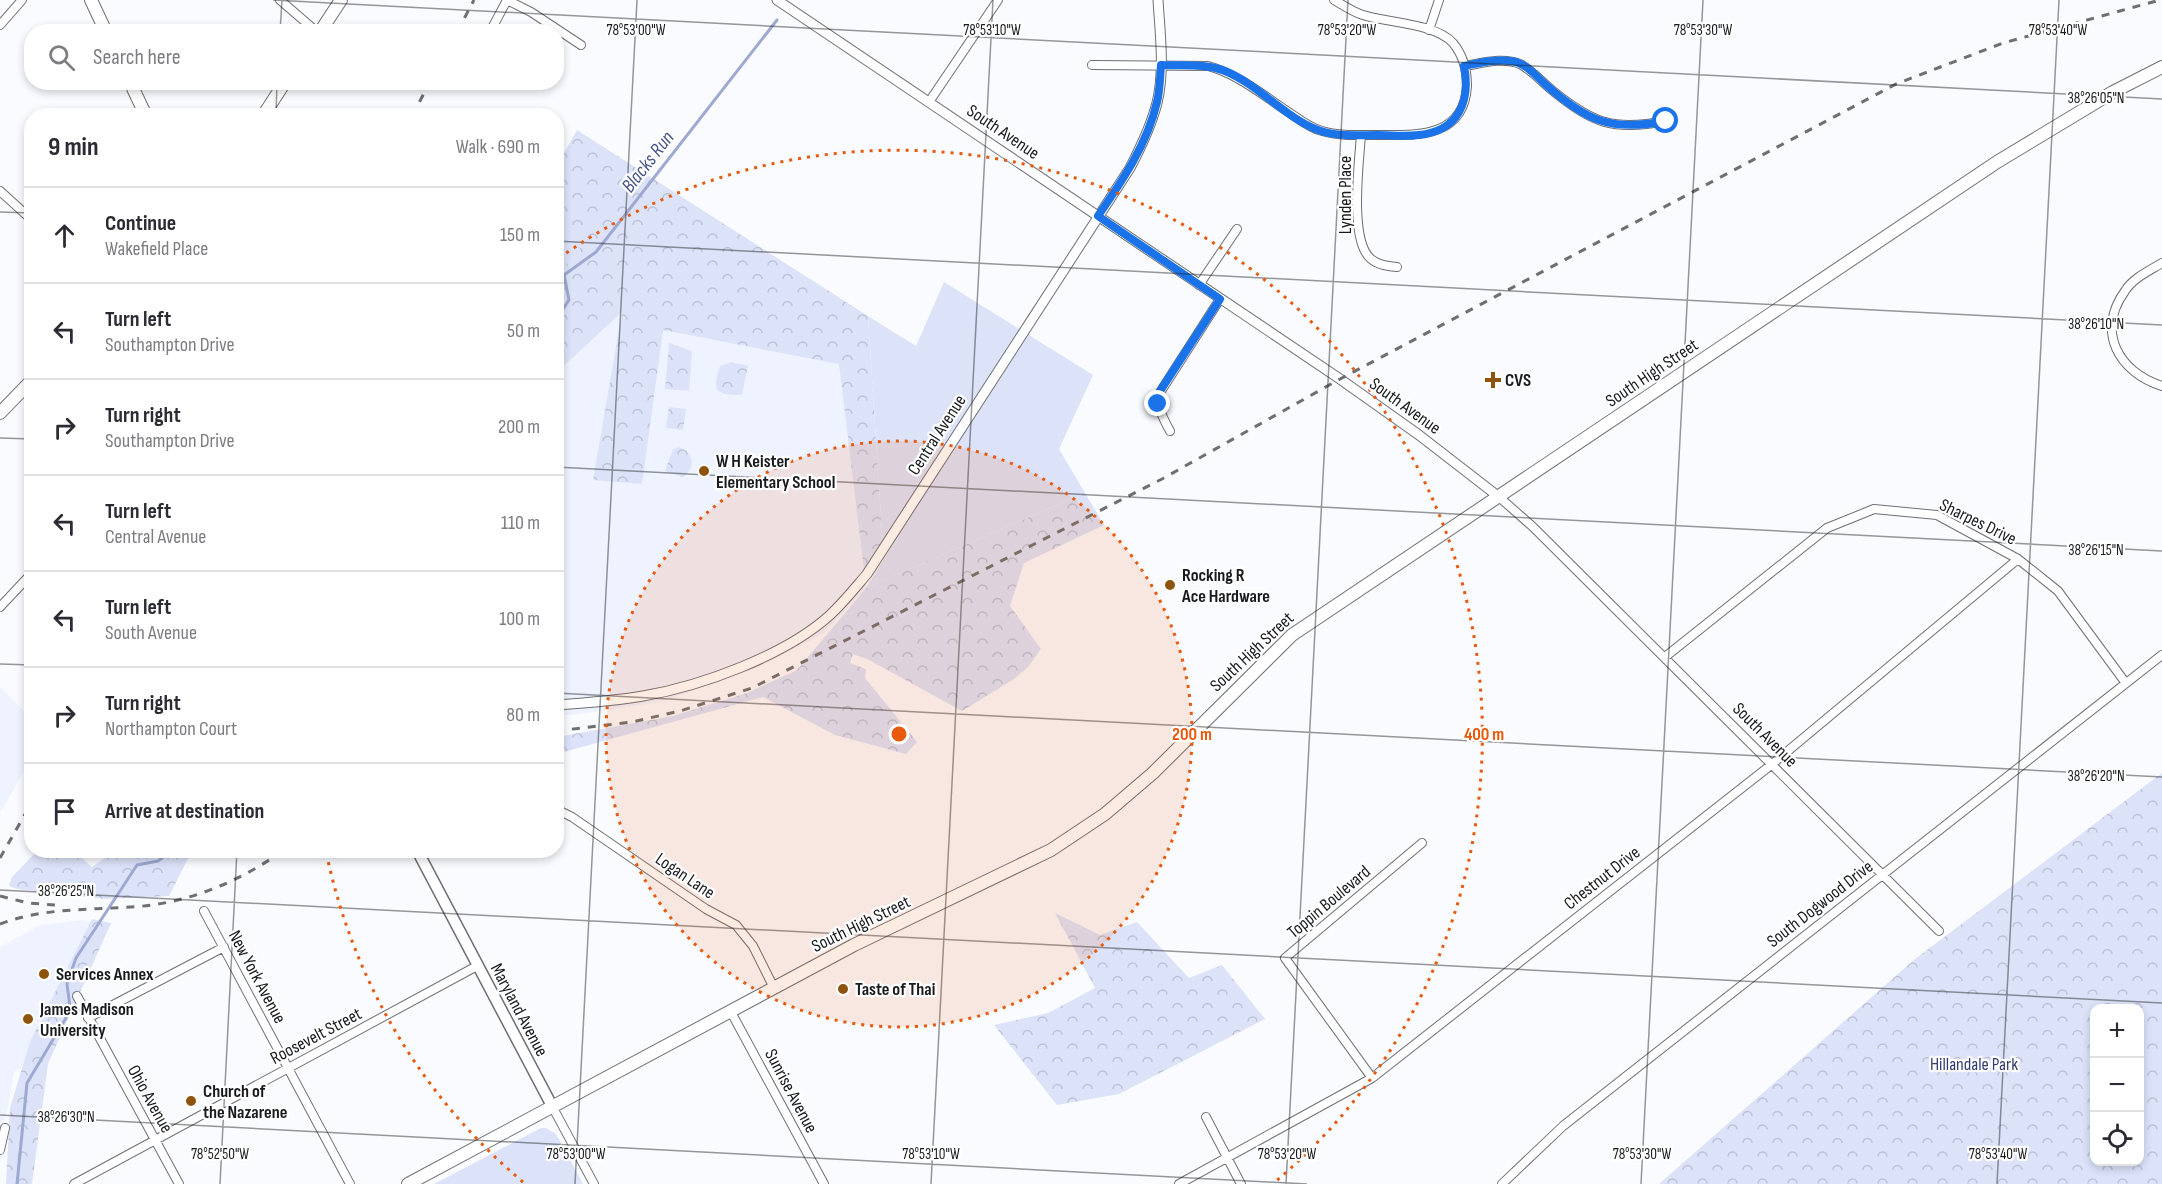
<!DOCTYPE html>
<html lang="en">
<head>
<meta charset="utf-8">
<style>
  :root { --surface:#fff; --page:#f7f7f7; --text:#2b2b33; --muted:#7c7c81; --line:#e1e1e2 }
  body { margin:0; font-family:"Sofia Sans Condensed",sans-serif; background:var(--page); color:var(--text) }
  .controls { position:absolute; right:18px; bottom:18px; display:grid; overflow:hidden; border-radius:12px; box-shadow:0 3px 9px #0003 }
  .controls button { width:54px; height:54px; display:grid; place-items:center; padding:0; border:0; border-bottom:2px solid var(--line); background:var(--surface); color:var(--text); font:30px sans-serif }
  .stop { position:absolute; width:18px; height:18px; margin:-14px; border:4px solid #1a73e8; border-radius:50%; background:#fff }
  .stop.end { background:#1a73e8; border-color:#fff; box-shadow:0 2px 6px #0008 }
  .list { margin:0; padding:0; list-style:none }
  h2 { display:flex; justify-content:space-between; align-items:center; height:78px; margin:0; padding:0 24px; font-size:26px }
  h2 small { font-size:20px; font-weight:400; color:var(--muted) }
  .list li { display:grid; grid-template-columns:39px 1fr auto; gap:18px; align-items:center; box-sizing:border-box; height:96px; padding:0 24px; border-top:2px solid var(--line) }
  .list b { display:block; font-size:22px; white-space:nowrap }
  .list p { margin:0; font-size:20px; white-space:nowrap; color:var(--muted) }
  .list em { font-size:20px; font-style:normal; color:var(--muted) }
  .icon { flex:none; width:33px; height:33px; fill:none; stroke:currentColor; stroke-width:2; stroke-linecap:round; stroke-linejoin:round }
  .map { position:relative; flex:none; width:2162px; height:1184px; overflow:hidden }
  .search { position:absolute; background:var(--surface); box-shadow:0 3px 9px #0003; left:24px; top:24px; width:540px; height:66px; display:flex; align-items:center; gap:15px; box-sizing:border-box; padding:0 21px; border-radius:24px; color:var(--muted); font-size:22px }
  .panel { position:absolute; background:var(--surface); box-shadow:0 3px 9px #0003; left:24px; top:108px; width:540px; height:750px; border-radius:24px }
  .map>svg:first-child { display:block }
  .built { fill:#eff3ff }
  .grass { fill:#dce3f9 }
  .forest { fill:url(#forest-crowns); fill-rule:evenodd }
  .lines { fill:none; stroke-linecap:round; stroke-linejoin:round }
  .stream { stroke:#9da9d0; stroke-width:3 }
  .minor-casing { stroke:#6d6f75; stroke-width:10 }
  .tertiary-casing { stroke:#6d6f75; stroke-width:11 }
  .secondary-casing { stroke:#6d6f75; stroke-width:13 }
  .primary-casing { stroke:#6d6f75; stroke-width:14 }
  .minor { stroke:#fff; stroke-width:8 }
  .tertiary { stroke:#fff; stroke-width:9 }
  .secondary { stroke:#fff; stroke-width:10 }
  .primary { stroke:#fff; stroke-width:12 }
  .rail { stroke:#6e6f71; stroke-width:3; stroke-dasharray:8 8; stroke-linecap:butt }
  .route { stroke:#1a73e8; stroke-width:8 }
  .ticks { fill:none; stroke:#191a1c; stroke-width:1.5; stroke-opacity:0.45 }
  .ring { fill:none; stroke:#e8590c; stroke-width:3; stroke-dasharray:3 6 }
  .poi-dot { fill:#8e540e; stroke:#fff; stroke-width:2 }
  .labels { text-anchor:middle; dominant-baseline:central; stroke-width:4.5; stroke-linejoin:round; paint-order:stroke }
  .street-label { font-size:18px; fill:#191a1c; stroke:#fff }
  .poi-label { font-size:18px; font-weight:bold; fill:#191a1c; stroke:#fff; text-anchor:start }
  .park-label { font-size:18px; fill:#313d70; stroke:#fff }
  .water-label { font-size:20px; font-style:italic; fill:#475489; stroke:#fff }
  .ticks-label { font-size:15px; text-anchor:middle; fill:#191a1c; stroke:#fff; stroke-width:4.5; stroke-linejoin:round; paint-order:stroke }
  .centre { fill:#e8590c; stroke:#fff; stroke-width:3 }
  .ring-label { font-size:18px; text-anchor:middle; font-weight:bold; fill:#e8590c; stroke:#fff; stroke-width:4.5; stroke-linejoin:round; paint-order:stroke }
</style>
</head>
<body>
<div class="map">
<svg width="2162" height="1184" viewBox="0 0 2162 1184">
  <defs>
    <pattern id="forest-crowns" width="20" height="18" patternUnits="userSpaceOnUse" patternTransform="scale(1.5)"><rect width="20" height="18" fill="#dce3f9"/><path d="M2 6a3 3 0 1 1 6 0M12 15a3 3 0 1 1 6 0" fill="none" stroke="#bcc2d5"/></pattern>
  </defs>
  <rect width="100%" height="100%" fill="#fafbfe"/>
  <path class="built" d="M 622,311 L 840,364 L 866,588 L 823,634 L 752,670 L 659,702 L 574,715 L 557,715 L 557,372 Z
    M 0,687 L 31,718 L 32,758 L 0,813 Z
    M 82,920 L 95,923 L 33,1061 L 14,1072 L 7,1112 L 0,1135 L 0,947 L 40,925 Z"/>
  <path class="grass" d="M 557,214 L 574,229 L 581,252 L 557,272 Z
    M 944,282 L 1093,375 L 1059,449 L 1085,493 L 866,588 L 1004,365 L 883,549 L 868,316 L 916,346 Z
    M 541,1128 L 546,1128 L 556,1134 L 583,1184 L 434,1184 Z"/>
  <path class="forest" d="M 577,130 L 868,316 L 883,549 L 864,570 L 839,364 L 663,330 L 642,484 L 593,480 L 622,312 L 557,372 L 556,272 L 581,252 L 574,230 L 556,214 L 557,165 Z
    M 669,343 L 692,351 L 689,391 L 665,389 Z
    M 731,362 L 748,366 L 742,394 C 737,396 733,395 727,394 C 710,392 717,377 720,366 Z
    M 669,407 L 686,409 L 683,430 L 666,428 Z
    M 679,447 C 694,452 696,468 683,477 L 665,471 L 673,449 Z
    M 1085,493 L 1104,525 L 1024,563 L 1010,606 L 1041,649 L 1028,667 L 1014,679 L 962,711 L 869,660 L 853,654 L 850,663 L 866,669 L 865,678 L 917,742 L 906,754 L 835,735 L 763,697 L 560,753 L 557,751 L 557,737 L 673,716 L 747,693 L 797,670 L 866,588 Z
    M 2162,773 L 2162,1184 L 1659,1184 L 1915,959 ZM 2094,1008 L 2140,1008 L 2140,1162 L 2094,1162 Z
    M 38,850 L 74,851 L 92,867 L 115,851 L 192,851 L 169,896 L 104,899 L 17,889 L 9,886 L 12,877 Z
    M 1055,913 L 1100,935 L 1137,922 L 1189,978 L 1222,965 L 1265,1019 L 1119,1094 L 1057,1105 L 994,1025 L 1048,1013 L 1095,988 Z
    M 92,919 L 111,923 L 48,1064 L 32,1184 L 6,1184 L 10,1108 L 30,1042 Z"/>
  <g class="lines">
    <path class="stream" d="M 556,320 L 569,300 L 564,275 L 596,252 L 777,20
      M 17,1184 L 27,1083 L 66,1018 L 70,1007 L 67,984 L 76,958 L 137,865 L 158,861 L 173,850"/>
    <defs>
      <path id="minor" d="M 280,0 L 317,32
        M 507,0 L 531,12 L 581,45
        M 0,25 L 22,0
        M 1429,30 L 1439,0
        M 490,32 L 507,0
        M 1092,65 L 1208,66 C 1238,74 1264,96 1290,113 C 1300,120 1310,128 1322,131 C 1339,136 1358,135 1376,135 C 1415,135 1464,139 1467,86 C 1467,71 1463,55 1453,43 C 1435,23 1388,23 1363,15 C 1353,12 1343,5 1334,0
        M 1465,66 C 1483,63 1503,57 1520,64 C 1533,71 1542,82 1553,91 C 1594,124 1614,131 1666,121
        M 929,102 L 998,0
        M 1361,135 C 1359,163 1349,241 1371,259 C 1378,265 1388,266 1397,267
        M 0,191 L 32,220
        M 2162,263 C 2149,271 2133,278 2125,291 C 2096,331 2118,372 2162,386
        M 1199,285 L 1237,229
        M 1170,431 C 1164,420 1157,408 1159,394 L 1220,299
        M 1499,497 L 1532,526 L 1939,931
        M 0,607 L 32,573
        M 1665,657 L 1827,528 L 1874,509 L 1937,515 L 2018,559 L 2058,591 L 2125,682
        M 556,809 L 572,817 L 706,909 L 736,925 L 753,946 L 774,988
        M 204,911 L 350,1184
        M 77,996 L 179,1184
        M 731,1012 L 824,1184
        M 88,1018 L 224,947
        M 1372,1078 L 1285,958 L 1422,843
        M 552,1106 L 594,1184
        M 1206,1117 L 1241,1184
        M 0,1150 L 5,1128
        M 74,1184 L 477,966
        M 1179,1184 L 1372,1078 L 1771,765 L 2018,559
        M 1502,1184 L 1563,1126 L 2162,655"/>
      <path id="tertiary" d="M 777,0 L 1340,379 L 1419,435 L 1499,497
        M 556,705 C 585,703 614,701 643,696 C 702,686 786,655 830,615 C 844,602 855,588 867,574 L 1130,168 C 1141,147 1151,126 1157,103 C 1165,70 1160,33 1158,0"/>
      <path id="secondary" d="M 417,850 L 552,1106"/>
      <path id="primary" d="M 91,0 L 106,32
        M 320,32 L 341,0
        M 130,82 L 146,116
        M 263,116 L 285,82
        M 0,413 L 32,380
        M 408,1184 L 854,945 L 1051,850 L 1105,814 L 1153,773 L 1292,635 L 1997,162 L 2113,92 L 2162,67"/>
    </defs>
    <use href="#minor" class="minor-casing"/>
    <use href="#tertiary" class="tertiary-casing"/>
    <use href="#secondary" class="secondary-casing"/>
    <use href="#primary" class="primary-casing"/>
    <use href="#minor" class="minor"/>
    <use href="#tertiary" class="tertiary"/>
    <use href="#secondary" class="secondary"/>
    <use href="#primary" class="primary"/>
    <path class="rail" d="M 457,32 L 474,0
      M 412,116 L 430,82
      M 556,731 L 632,722 L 680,711 L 752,688 L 1162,479 L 1340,379 L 1896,84 L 2003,43 L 2160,0
      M 0,858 L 32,802
      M 0,896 L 28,903 L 55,905
      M 0,924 C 42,908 87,910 131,907 C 187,904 239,882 284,850"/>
  </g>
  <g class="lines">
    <path class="route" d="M 1158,404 L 1160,391 L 1220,299 L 1098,216 C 1122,181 1147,145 1157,102 C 1160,90 1160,77 1161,65 C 1182,66 1206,63 1225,71 C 1259,85 1284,117 1318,130 C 1336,137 1358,135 1377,135 C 1391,135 1405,137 1419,135 C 1458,131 1471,102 1464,66 C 1479,63 1495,59 1510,61 C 1525,62 1535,75 1545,84 C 1586,121 1611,132 1666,121"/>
  </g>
  <path class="ticks" d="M 273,0 L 2162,99M 280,32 L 282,0M 276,116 L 277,82M 0,212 L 32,213M 556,241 L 2162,325M 0,438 L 32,439M 556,467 L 2162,551M 0,664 L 32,665M 556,693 L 2162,777M 0,890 L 2162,1003M 0,1115 L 1307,1184M 220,1184 L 237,850M 575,1184 L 637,0M 931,1184 L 993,0M 1286,1184 L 1348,0M 1641,1184 L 1703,0M 1997,1184 L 2059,0"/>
  <circle cx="899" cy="734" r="293" fill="#e8590c" fill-opacity=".12"/>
  <g class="ring">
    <circle cx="899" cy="734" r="293"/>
    <path d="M523 1182A585 585 0 0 1 326 851M559 258A585 585 0 0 1 1275 1182"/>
  </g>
  <g class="poi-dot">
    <path d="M1490 371h6v6h6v6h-6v6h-6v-6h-6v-6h6z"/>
    <circle cx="704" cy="471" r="6"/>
    <circle cx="1170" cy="585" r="6"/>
    <circle cx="44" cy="974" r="6"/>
    <circle cx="843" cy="989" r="6"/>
    <circle cx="28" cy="1019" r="6"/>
    <circle cx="191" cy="1101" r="6"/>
  </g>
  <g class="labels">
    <g class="street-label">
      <text transform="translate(1003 132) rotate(34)">South Avenue</text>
      <text transform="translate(1345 195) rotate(-90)">Lynden Place</text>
      <text transform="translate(1652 373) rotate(-34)">South High Street</text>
      <text transform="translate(1405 406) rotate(36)">South Avenue</text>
      <text transform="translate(937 435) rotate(-57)">Central Avenue</text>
      <text transform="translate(1978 522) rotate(26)">Sharpes Drive</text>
      <text transform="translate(1252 652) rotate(-43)">South High Street</text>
      <text transform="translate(1765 735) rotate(45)">South Avenue</text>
      <text transform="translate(685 876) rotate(34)">Logan Lane</text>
      <text transform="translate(1602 878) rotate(-38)">Chestnut Drive</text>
      <text transform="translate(1329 902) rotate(-40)">Toppin Boulevard</text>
      <text transform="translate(1820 904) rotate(-38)">South Dogwood Drive</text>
      <text transform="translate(861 924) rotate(-26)">South High Street</text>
      <text transform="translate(257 977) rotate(62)">New York Avenue</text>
      <text transform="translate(519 1010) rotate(62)">Maryland Avenue</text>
      <text transform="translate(316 1036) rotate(-28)">Roosevelt Street</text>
      <text transform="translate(791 1091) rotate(62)">Sunrise Avenue</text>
      <text transform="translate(150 1099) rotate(61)">Ohio Avenue</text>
    </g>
    <g class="poi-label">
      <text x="1505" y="380">CVS</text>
      <text x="716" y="461">W H Keister<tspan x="716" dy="21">Elementary School</tspan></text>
      <text x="1182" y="575">Rocking R<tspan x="1182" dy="21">Ace Hardware</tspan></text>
      <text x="56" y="974">Services Annex</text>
      <text x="855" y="989">Taste of Thai</text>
      <text x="40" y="1009">James Madison<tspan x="40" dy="21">University</tspan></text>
      <text x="203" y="1091">Church of<tspan x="203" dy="21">the Nazarene</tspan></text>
    </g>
    <g class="park-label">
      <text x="1974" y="1064">Hillandale Park</text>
    </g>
    <g class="water-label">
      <text transform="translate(648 162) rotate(-52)">Blacks Run</text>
    </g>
  </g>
  <g class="ticks-label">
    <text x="636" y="35">78°53'00"W</text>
    <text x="992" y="35">78°53'10"W</text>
    <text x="1347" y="35">78°53'20"W</text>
    <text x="1703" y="35">78°53'30"W</text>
    <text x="2058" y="35">78°53'40"W</text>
    <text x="2096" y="103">38°26'05"N</text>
    <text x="2096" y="329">38°26'10"N</text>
    <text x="2096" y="555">38°26'15"N</text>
    <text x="2096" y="781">38°26'20"N</text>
    <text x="66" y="896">38°26'25"N</text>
    <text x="66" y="1122">38°26'30"N</text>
    <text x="220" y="1159">78°52'50"W</text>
    <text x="576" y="1159">78°53'00"W</text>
    <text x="931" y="1159">78°53'10"W</text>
    <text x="1287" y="1159">78°53'20"W</text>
    <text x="1642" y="1159">78°53'30"W</text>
    <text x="1998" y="1159">78°53'40"W</text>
  </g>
  <circle cx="899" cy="734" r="9" class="centre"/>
  <g class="ring-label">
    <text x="1192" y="740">200 m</text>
    <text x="1484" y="740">400 m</text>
  </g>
</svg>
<div class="controls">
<button>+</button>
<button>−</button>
<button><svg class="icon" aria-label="locate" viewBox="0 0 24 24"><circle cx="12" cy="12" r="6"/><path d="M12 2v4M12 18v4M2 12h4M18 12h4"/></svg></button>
</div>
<div class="stop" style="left:1666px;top:121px"></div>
<div class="stop end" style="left:1158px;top:404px"></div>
<div class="search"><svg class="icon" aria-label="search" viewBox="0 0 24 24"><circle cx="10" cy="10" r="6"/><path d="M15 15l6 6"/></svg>Search here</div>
<section class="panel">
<h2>9 min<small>Walk · 690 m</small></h2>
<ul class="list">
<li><svg class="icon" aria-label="ahead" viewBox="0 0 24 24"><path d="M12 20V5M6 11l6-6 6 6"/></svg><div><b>Continue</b><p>Wakefield Place</p></div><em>150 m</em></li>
<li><svg class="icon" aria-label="left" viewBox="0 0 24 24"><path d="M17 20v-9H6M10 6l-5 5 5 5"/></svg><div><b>Turn left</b><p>Southampton Drive</p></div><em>50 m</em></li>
<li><svg class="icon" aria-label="right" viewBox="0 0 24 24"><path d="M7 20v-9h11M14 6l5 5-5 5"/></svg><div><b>Turn right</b><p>Southampton Drive</p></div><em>200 m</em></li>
<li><svg class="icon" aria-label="left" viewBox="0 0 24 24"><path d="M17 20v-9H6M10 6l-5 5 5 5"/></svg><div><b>Turn left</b><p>Central Avenue</p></div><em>110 m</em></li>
<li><svg class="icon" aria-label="left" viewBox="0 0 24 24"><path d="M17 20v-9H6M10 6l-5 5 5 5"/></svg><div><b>Turn left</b><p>South Avenue</p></div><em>100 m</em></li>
<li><svg class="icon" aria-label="right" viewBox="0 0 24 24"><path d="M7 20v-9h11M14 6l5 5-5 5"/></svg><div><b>Turn right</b><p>Northampton Court</p></div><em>80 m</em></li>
<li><svg class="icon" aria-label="arrive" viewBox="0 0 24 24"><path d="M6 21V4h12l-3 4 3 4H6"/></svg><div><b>Arrive at destination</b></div></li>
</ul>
</section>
</div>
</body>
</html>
